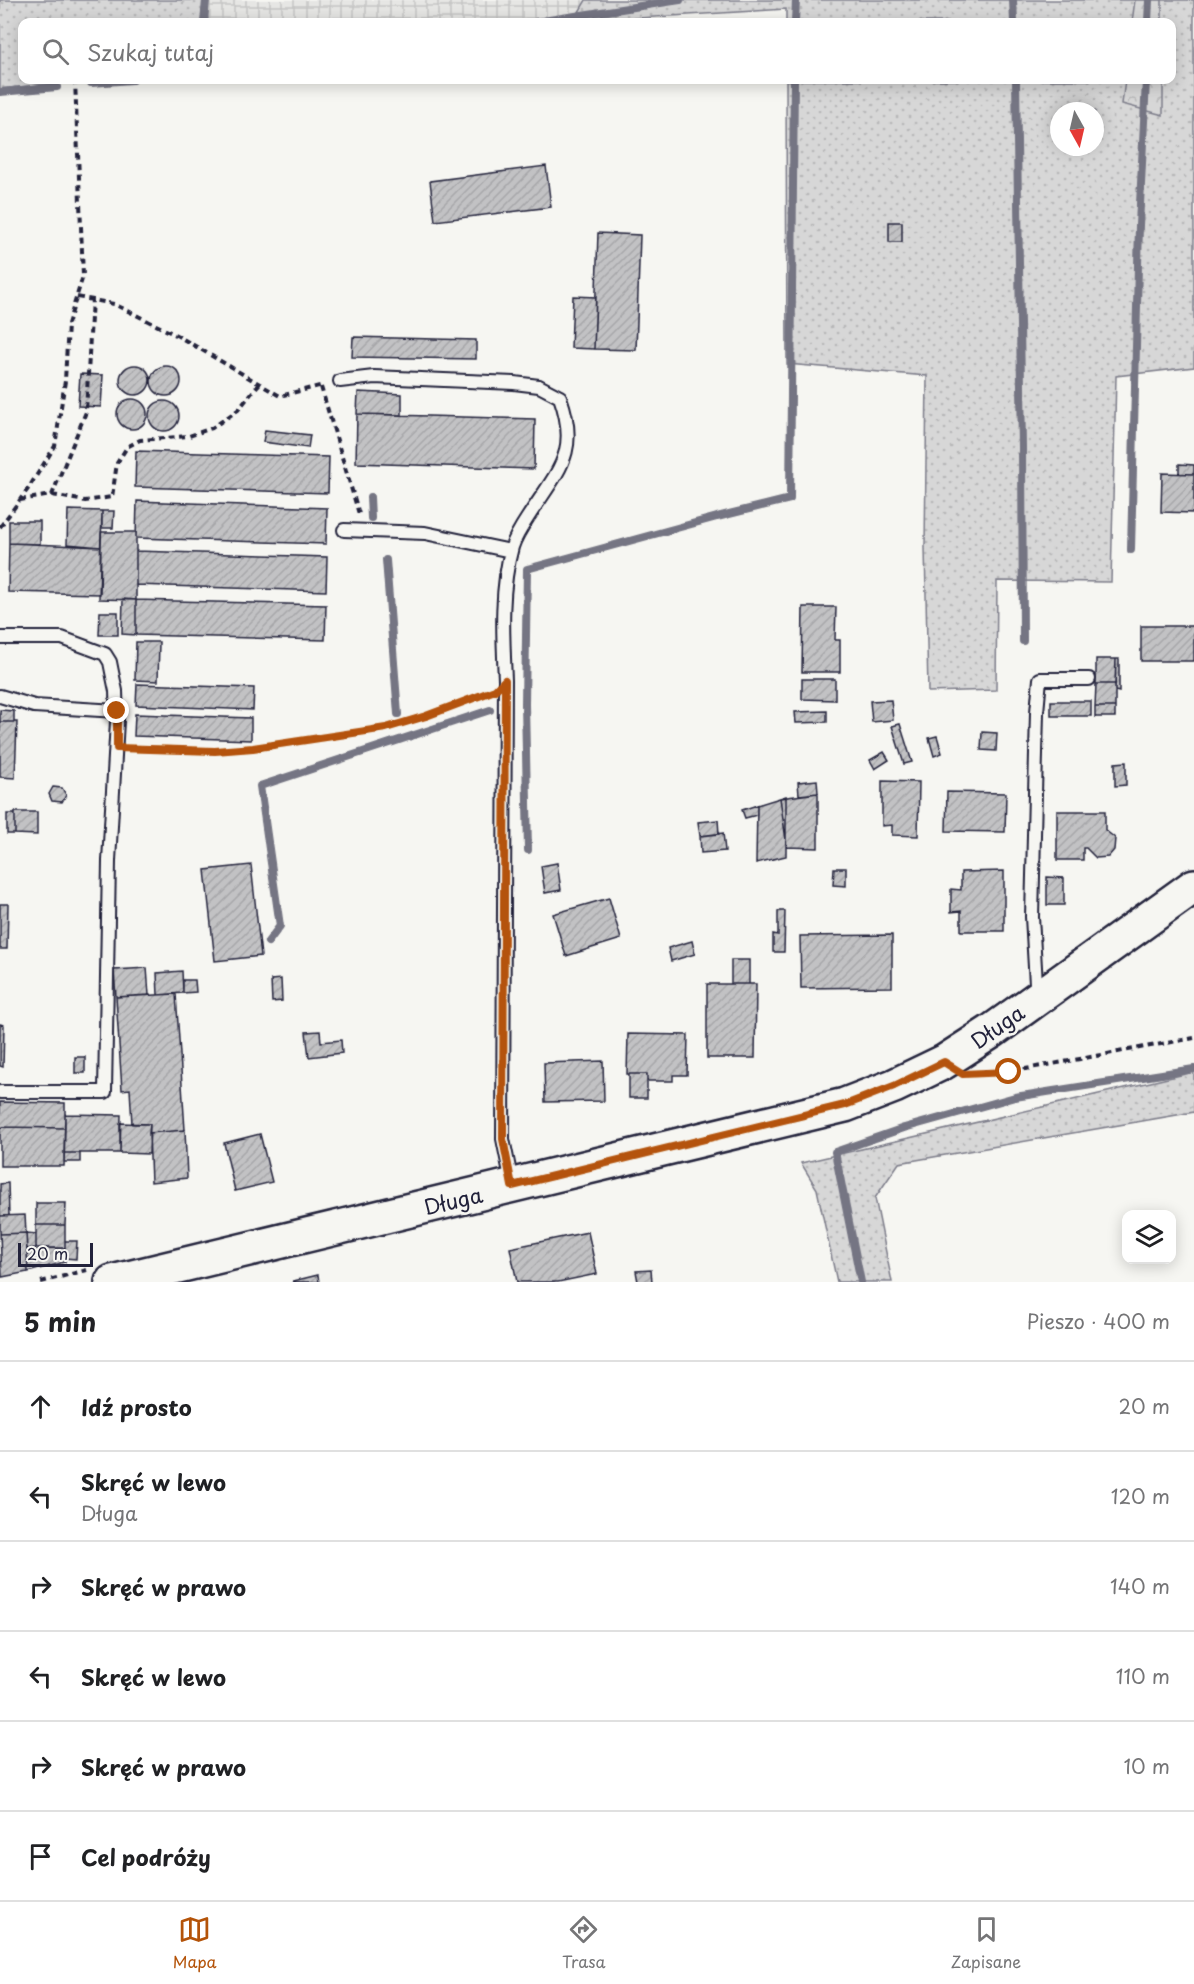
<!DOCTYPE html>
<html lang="pl">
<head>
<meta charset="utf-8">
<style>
  :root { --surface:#fff; --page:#f6f6f6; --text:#202124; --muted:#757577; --line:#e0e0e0; --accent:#b45309 }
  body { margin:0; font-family:"Playpen Sans",sans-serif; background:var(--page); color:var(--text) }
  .controls { position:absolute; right:18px; bottom:18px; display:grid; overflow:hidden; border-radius:12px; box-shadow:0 3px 15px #0003 }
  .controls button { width:54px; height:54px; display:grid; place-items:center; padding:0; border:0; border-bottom:2px solid var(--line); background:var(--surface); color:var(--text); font:30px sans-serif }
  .compass { position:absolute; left:1050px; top:102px; width:54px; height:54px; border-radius:50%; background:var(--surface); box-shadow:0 3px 15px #0003; rotate:172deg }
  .scale { position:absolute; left:18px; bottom:15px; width:75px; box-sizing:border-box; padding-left:6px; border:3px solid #22223b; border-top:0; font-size:16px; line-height:21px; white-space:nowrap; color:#22223b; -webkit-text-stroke:4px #f6f6f2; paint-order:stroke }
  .stop { position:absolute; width:18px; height:18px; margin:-14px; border:4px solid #b45309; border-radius:50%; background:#fff }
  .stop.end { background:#b45309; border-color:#fff; box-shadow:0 2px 6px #0008 }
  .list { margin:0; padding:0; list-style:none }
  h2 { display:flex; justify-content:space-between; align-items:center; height:78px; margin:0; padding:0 24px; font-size:26px }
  h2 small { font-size:20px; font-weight:400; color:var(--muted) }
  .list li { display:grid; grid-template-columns:39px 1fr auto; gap:18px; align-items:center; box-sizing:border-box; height:90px; padding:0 24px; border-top:2px solid var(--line) }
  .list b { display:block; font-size:22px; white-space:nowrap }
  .list p { margin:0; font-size:20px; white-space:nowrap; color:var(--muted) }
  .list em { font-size:20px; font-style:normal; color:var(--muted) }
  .icon { flex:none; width:33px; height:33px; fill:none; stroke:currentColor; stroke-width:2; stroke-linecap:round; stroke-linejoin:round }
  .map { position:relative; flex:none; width:1194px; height:1282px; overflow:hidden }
  .search { position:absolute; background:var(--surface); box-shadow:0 3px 15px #0003; left:18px; right:18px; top:18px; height:66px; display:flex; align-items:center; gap:15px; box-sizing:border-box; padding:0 21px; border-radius:12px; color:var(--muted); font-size:22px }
  .sheet { height:618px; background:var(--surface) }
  nav { display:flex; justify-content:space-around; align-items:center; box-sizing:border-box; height:84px; border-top:2px solid var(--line); background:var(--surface); font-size:16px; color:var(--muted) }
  nav a { display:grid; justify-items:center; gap:3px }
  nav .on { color:var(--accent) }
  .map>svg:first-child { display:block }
  .industrial { fill:url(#industrial-grid) }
  .grass { fill:url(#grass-dots); stroke:#7c7c89; stroke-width:1.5; fill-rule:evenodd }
  .forest { fill:url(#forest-crowns); stroke:#7c7c89; stroke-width:1.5 }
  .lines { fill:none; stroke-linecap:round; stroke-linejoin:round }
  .stream { stroke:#757583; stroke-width:8 }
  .building { fill:url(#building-hatch); stroke:#22223b; stroke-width:1.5 }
  .lane-casing { stroke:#22223b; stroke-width:16 }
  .secondary-casing { stroke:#22223b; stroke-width:38 }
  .path { stroke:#22223b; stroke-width:4; stroke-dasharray:6 4.5; stroke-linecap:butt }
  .lane { stroke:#f6f6f2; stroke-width:12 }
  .secondary { stroke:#f6f6f2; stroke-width:33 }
  .route { stroke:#b45309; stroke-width:8 }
  .labels { text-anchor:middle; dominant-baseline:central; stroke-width:5; stroke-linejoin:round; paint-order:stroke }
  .street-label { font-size:21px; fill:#22223b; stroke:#f6f6f2 }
</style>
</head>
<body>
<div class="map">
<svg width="1194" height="1282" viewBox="0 0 1194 1282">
  <defs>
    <pattern id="industrial-grid" width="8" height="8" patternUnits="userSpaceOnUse" patternTransform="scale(1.5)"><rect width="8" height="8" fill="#e6e6e4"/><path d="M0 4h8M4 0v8" fill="none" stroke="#c5c5c4"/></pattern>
    <pattern id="grass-dots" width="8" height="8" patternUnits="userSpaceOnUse" patternTransform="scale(1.5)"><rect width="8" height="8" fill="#d7d7d7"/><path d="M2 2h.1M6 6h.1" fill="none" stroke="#b8b8b9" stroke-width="1.8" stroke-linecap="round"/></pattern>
    <pattern id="forest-crowns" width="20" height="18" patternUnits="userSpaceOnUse" patternTransform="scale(1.5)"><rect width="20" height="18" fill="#d7d7d7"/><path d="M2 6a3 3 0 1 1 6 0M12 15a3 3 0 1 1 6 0" fill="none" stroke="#b8b8b9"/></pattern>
    <pattern id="building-hatch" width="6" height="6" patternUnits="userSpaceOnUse" patternTransform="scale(1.5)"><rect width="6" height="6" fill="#c2c2c4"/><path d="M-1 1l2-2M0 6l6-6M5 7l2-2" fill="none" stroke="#a6a6a9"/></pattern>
  </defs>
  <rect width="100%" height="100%" fill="#f6f6f2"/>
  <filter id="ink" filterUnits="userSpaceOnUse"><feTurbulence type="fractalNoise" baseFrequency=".0167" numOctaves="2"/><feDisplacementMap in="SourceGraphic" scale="12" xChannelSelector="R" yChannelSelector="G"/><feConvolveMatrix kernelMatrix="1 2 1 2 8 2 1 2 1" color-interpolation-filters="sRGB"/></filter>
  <g filter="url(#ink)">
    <path class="industrial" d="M 206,0 L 586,0 L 573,22 L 208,22 Z"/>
    <path class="grass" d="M 0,0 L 206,0 L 208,22 L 22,22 L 22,80 L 85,80 L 0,89 Z
      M 586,0 L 1194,0 L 1194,367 L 1116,376 L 1111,582 L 997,581 L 996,690 L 928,692 L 925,547 L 927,376 L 787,364 L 786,80 L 1172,80 L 1172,22 L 786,22 L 786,9 L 573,22 ZM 1059,111 L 1095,111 L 1095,147 L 1059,147 Z
      M 1194,1072 L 1194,1112 L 899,1163 L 875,1198 L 892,1282 L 837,1282 L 817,1189 L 801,1163 Z"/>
    <path class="forest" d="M 1135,0 L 1162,0 L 1162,22 L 1132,22 Z
      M 1125,80 L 1163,80 L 1163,115 L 1122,104 Z"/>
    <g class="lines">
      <path class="stream" d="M 1013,0 L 1014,22
        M 204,22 L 206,0
        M 536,22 L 680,0
        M 795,22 L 796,0
        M 1148,22 L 1149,0
        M 1016,80 L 1022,447 L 1023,641
        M 91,83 L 133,80
        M 0,92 L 57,87
        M 370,497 L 371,518
        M 1131,550 L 1139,225 L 1146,80
        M 386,560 L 398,714
        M 528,850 L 525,704 L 527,569 L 717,517 L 790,499 L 794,80
        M 268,942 L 280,926 L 260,786 L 490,710
        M 861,1282 L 835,1152 L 904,1128 L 1015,1097 L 1194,1069"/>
    </g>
    <path class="building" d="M 546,166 L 551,207 L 435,221 L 430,181 Z
      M 889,222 L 902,222 L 902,242 L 889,242 Z
      M 598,233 L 640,235 L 636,350 L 594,349 Z
      M 573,296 L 596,297 L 594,349 L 571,348 Z
      M 353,337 L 476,340 L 476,359 L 352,357 Z
      M120 380a15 15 0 1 1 30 0a15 15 0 1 1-30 0Z
      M151 381a15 15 0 1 1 30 0a15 15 0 1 1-30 0Z
      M 80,374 L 103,375 L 101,407 L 78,406 Z
      M 358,392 L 402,394 L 402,415 L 357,414 Z
      M117 414a15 15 0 1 1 30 0a15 15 0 1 1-30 0Z
      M149 416a15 15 0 1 1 30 0a15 15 0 1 1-30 0Z
      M 357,414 L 535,419 L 534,469 L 356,463 Z
      M 265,430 L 310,435 L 308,448 L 263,442 Z
      M 136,451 L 329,457 L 328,493 L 135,487 Z
      M 1179,464 L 1194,465 L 1194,474 L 1179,474 Z
      M 1162,473 L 1194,474 L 1194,513 L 1161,512 Z
      M 137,501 L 327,508 L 326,544 L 136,538 Z
      M 68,510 L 102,511 L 101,547 L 67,544 Z
      M 102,511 L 114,511 L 113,528 L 102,528 Z
      M 9,521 L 40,521 L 40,544 L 9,543 Z
      M 101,532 L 136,532 L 136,600 L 99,599 Z
      M 9,543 L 101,547 L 100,594 L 8,592 Z
      M 136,551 L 327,557 L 326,591 L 136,585 Z
      M 123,599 L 136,600 L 136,635 L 122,634 Z
      M 136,600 L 326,605 L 325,640 L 136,635 Z
      M 803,607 L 836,607 L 835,640 L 840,640 L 840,672 L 802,672 Z
      M 100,612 L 118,612 L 118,635 L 99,635 Z
      M 1141,626 L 1194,626 L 1194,661 L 1141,661 Z
      M 136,642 L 159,642 L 158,681 L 135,680 Z
      M 1096,659 L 1116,659 L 1115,684 L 1096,684 Z
      M 1116,659 L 1119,659 L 1119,692 L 1115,691 Z
      M 802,679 L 835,679 L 835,700 L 802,699 Z
      M 137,684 L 254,688 L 253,710 L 136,705 Z
      M 1096,684 L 1115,684 L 1115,707 L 1095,707 Z
      M 891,700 L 893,720 L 872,722 L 870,701 Z
      M 1051,701 L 1091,701 L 1091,716 L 1051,716 Z
      M 1095,707 L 1115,707 L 1115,717 L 1095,717 Z
      M 0,710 L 14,711 L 14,722 L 0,722 Z
      M 827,711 L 827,722 L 796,723 L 795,712 Z
      M 135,714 L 251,718 L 251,740 L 134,736 Z
      M 0,722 L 17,722 L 15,778 L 0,777 Z
      M 900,724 L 912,762 L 904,764 L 892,726 Z
      M 982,732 L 997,733 L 996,751 L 981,750 Z
      M 937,736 L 942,753 L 934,756 L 929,738 Z
      M 884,752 L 889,760 L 875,769 L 870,760 Z
      M 1126,762 L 1126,785 L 1115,786 L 1115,763 Z
      M 817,780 L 818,793 L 799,795 L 798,782 Z
      M 882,781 L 919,782 L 918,836 L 892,835 L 892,825 L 882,826 Z
      M 53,787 L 62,788 L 66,795 L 62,802 L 52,801 L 49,794 Z
      M 947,792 L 1006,793 L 1005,832 L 946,831 Z
      M 818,793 L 818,848 L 787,847 L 780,798 Z
      M 786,796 L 786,856 L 756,863 L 757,805 Z
      M 757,805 L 757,815 L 745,818 L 742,810 Z
      M 1057,811 L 1105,811 L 1105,830 L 1115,838 L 1114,850 L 1108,857 L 1096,858 L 1086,848 L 1083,848 L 1083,860 L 1057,860 Z
      M 15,812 L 37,812 L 37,835 L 15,834 Z
      M 7,814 L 15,814 L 15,834 L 7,834 Z
      M 718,820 L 719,834 L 700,836 L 698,822 Z
      M 723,833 L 725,851 L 701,853 L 700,836 Z
      M 557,863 L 561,890 L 545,893 L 541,866 Z
      M 251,865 L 261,956 L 215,961 L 205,870 Z
      M 834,868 L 846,868 L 846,886 L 833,885 Z
      M 1004,871 L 1004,931 L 961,931 L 961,911 L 951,912 L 951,889 L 961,890 L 961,872 Z
      M 1047,877 L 1064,878 L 1064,905 L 1047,905 Z
      M 609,898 L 621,939 L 566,956 L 553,914 Z
      M 0,904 L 8,904 L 7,949 L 0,949 Z
      M 778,911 L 785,911 L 784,952 L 773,952 L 773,934 L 778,935 Z
      M 892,935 L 892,987 L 801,988 L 800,936 Z
      M 692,941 L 695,954 L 671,961 L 668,948 Z
      M 731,960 L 749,960 L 749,984 L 731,984 Z
      M 147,968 L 149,995 L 116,997 L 114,970 Z
      M 182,971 L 183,993 L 158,995 L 157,973 Z
      M 281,979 L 282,1001 L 272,1002 L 271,980 Z
      M 183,980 L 195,980 L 196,992 L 183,993 Z
      M 707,984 L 756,984 L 755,1058 L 707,1058 Z
      M 176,994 L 185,1130 L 149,1133 L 150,1124 L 132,1124 L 130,1089 L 122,1090 L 116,997 Z
      M 0,1024 L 4,1025 L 3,1067 L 0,1066 Z
      M 320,1031 L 321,1042 L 341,1040 L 342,1053 L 309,1057 L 306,1032 Z
      M 628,1034 L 688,1035 L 687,1075 L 673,1075 L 673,1081 L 647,1081 L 647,1074 L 627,1074 Z
      M 75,1057 L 85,1057 L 85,1073 L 75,1073 Z
      M 603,1061 L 604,1101 L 545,1102 L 544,1063 Z
      M 629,1074 L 647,1074 L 647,1098 L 629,1098 Z
      M 0,1102 L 65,1103 L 65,1128 L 0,1127 Z
      M 65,1114 L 121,1115 L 120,1153 L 64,1153 Z
      M 120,1123 L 150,1124 L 149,1154 L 120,1153 Z
      M 0,1127 L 65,1128 L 64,1166 L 0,1166 Z
      M 185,1130 L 187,1178 L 151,1182 L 149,1133 Z
      M 260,1134 L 272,1182 L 235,1191 L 224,1143 Z
      M 64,1153 L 80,1153 L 80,1162 L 64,1162 Z
      M 8,1183 L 9,1216 L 0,1216 L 0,1184 Z
      M 36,1203 L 66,1203 L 65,1225 L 36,1225 Z
      M 25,1215 L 26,1233 L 0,1234 L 0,1216 Z
      M 36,1225 L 65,1225 L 65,1248 L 36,1248 Z
      M 588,1232 L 597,1274 L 558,1282 L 517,1282 L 510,1248 Z
      M 26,1233 L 36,1234 L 36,1248 L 27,1249 Z
      M 26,1233 L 28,1272 L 2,1277 L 0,1234 Z
      M 65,1241 L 77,1241 L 76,1259 L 65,1258 Z
      M 65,1248 L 65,1262 L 28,1272 L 27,1249 Z
      M 651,1270 L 652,1282 L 638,1282 L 636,1271 Z
      M 318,1275 L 319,1282 L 293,1282 L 293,1281 Z"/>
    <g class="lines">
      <defs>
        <path id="lane" d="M 340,381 L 374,377 L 514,383 L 539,386 L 560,397 C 579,450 561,467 532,511 C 525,522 516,534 512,547 C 500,590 503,636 505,680 L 503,1139 L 512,1183
          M 344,530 L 425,533 L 511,551
          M 0,638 L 62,638 L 105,654 L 110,662 L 112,672 L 116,691 L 117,721 L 109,861 L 105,1092 L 0,1092
          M 0,696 L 34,706 L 117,711
          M 1042,993 L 1036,984 L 1032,917 L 1037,712 L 1040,679 L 1089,679"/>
        <path id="secondary" d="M 112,1282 L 845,1105 L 894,1086 L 944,1062 L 992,1031 L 1194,886"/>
      </defs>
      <use href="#lane" class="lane-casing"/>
      <use href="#secondary" class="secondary-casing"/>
      <path class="path" d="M 77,297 L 114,304 L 178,336 L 280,396 L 323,385
        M 321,387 L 359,514
        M 52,495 L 85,501 L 112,497 L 117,463 L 127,447 L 140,440 L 189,436 L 212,428 L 238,410 L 259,384
        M 20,500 L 52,495 L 86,412 L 92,298
        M 0,527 L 28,489 L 55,446 L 65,381 L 68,324 L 83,276 L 75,80
        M 134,748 L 215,751 L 253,748 L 342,735 L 386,728 L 427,716 L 487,693
        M 982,1073 L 1009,1072 L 1194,1038
        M 41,1282 L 87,1270"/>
      <use href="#lane" class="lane"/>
      <use href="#secondary" class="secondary"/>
    </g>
  </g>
  <g class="lines" filter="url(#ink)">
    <path class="route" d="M 117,711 L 117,748 L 215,751 L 253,748 L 386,728 L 426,716 L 495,690 L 505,680 L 503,1139 L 512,1186 L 845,1105 L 894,1086 L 944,1062 L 963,1074 L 1009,1072"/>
  </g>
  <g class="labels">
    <g class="street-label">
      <text transform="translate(997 1026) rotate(-35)">Długa</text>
      <text transform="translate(453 1200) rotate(-13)">Długa</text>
    </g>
  </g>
</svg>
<div class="controls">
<button><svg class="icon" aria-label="layers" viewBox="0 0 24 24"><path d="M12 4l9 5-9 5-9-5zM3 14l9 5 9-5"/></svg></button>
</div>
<svg class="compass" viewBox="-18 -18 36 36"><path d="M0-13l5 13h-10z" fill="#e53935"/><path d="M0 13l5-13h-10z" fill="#757577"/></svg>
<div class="scale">20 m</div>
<div class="stop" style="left:1009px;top:1072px"></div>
<div class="stop end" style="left:117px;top:711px"></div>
<div class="search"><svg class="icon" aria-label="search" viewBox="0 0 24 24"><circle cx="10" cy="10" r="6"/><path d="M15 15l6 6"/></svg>Szukaj tutaj</div>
</div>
<section class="sheet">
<h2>5 min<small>Pieszo · 400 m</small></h2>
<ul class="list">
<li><svg class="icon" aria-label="ahead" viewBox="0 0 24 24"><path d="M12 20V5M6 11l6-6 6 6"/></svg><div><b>Idź prosto</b></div><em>20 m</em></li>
<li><svg class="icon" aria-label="left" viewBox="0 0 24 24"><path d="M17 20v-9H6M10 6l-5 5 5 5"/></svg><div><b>Skręć w lewo</b><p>Długa</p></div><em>120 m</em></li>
<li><svg class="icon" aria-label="right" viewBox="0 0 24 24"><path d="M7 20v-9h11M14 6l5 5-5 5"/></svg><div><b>Skręć w prawo</b></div><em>140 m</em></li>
<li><svg class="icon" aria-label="left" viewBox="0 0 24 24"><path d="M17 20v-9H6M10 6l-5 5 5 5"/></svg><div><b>Skręć w lewo</b></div><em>110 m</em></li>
<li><svg class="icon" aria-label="right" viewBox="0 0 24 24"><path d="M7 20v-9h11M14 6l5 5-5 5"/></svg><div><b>Skręć w prawo</b></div><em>10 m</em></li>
<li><svg class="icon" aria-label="arrive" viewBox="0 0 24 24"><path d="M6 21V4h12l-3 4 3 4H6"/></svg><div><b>Cel podróży</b></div></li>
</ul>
</section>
<nav>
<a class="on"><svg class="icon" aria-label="map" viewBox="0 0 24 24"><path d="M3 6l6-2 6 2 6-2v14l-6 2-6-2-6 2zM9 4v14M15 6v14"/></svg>Mapa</a>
<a><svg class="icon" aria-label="directions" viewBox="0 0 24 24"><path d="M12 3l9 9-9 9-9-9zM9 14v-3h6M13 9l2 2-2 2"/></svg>Trasa</a>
<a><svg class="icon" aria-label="saved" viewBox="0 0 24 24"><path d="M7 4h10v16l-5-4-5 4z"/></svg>Zapisane</a>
</nav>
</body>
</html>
